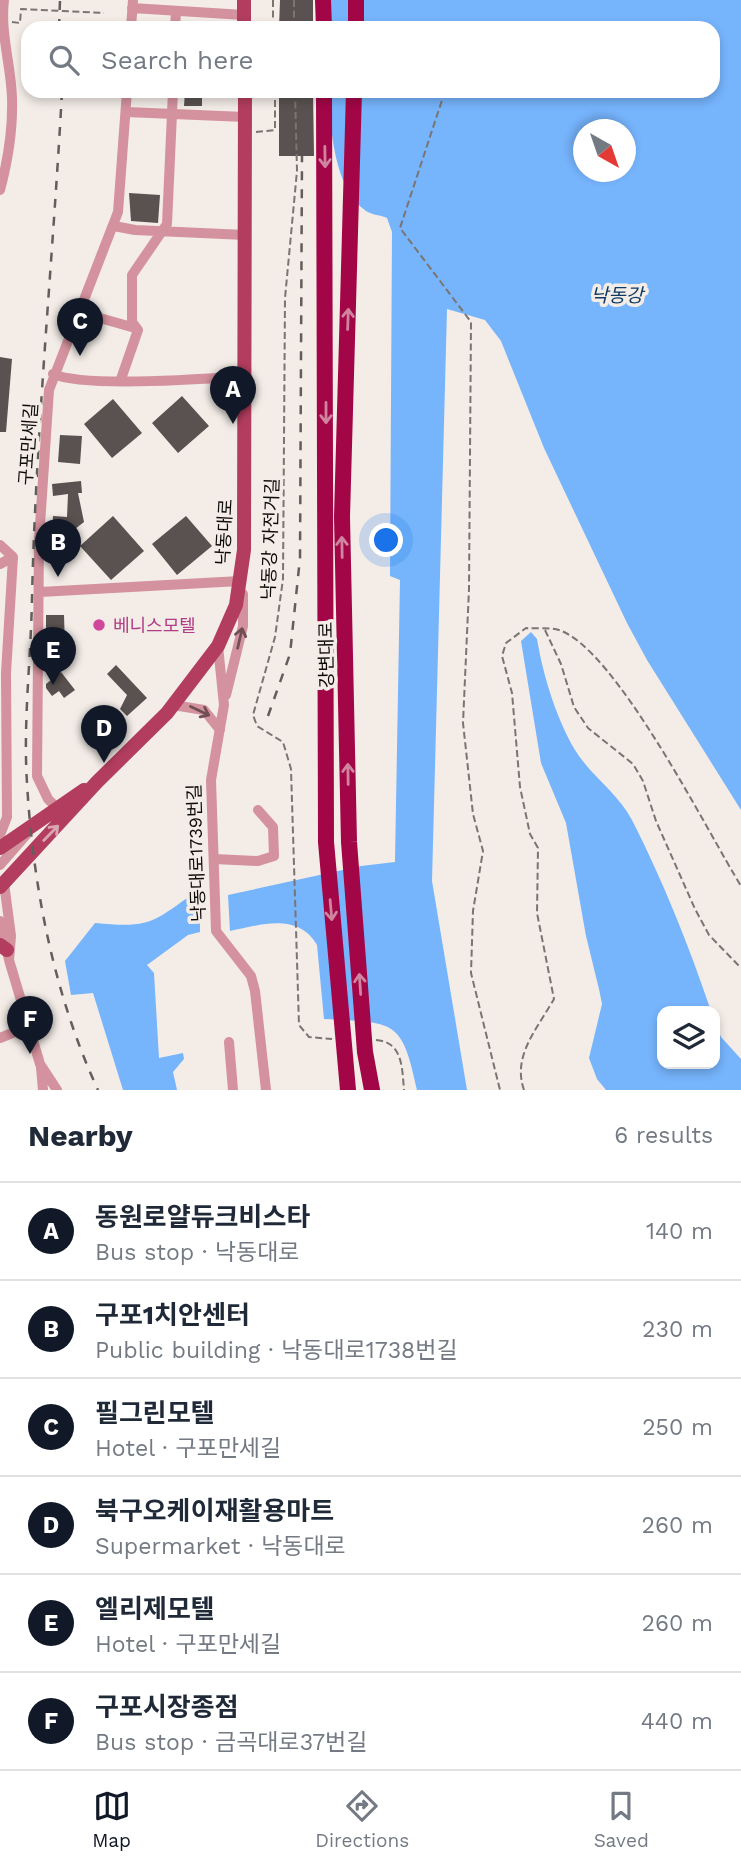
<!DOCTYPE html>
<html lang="en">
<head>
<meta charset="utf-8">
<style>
  :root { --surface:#fff; --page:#f6f6f7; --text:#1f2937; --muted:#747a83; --line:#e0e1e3; --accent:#111827 }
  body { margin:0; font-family:"Work Sans","Noto Sans KR",sans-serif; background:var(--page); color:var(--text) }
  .controls { position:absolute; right:21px; bottom:21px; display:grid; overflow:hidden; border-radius:14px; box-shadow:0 4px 10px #0003 }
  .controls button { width:63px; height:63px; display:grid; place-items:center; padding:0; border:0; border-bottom:2px solid var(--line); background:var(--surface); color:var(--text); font:35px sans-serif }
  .compass { position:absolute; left:573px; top:119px; width:63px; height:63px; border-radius:50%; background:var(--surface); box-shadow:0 4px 10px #0003; rotate:140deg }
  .you { position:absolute; left:387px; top:541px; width:24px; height:24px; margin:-18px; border:5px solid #fff; border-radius:50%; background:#1a73e8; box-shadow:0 0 0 10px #1a73e833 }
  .badge { display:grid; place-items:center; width:46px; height:46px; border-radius:50%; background:var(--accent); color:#fff; font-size:23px; font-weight:700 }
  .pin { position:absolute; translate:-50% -58px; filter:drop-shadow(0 2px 4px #0008) }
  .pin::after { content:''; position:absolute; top:37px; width:24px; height:21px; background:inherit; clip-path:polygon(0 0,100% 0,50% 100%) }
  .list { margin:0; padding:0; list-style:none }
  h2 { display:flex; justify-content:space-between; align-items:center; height:91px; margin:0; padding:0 28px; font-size:30px }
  h2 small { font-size:23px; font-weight:400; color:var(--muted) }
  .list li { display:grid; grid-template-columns:46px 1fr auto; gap:21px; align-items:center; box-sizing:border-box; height:98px; padding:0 28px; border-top:2px solid var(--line) }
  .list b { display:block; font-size:26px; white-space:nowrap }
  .list p { margin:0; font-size:23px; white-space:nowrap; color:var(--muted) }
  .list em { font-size:23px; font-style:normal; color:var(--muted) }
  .icon { flex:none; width:38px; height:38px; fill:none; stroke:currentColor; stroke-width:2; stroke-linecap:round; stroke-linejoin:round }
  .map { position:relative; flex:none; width:741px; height:1090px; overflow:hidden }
  .search { position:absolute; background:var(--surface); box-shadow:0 4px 10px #0003; left:21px; right:21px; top:21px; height:77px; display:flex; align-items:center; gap:18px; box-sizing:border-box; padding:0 24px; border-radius:21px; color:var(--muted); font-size:26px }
  .sheet { height:679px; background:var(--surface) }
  nav { display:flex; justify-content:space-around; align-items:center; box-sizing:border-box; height:98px; border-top:2px solid var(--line); background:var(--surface); font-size:19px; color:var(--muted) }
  nav a { display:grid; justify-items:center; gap:4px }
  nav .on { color:var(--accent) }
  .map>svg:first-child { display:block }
  .water { fill:#76b4fc; fill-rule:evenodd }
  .building { fill:#595250 }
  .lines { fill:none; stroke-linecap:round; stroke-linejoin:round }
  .path { stroke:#7a7572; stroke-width:2; stroke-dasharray:7 3.5; stroke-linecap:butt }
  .minor { stroke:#d4929e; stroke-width:10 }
  .major { stroke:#b33d5e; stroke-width:14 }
  .highway { stroke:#a30647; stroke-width:16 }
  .rail { stroke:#625e5b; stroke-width:2.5; stroke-dasharray:9 9; stroke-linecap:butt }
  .oneway { stroke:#cf849f }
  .oneway2 { stroke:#704e54 }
  .oneway3 { stroke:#d9a6b0 }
  .hotel-dot { fill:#d1479c; stroke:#f3ece7; stroke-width:2.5 }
  .labels { text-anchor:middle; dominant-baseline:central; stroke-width:7; stroke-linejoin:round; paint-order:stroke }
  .street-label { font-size:18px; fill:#0d0b0a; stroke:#f3ece7 }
  .hotel-label { font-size:18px; fill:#b23c85; stroke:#f3ece7; text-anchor:start }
  .water-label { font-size:19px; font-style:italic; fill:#0e3a66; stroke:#f3ece7 }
</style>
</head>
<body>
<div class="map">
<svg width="741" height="1090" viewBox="0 0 741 1090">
  <rect width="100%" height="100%" fill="#f3ece7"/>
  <path class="water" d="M 321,0 L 741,0 L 741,810 L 647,660 L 627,623 L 544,448 L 501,341 L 485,320 L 447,309 L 432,881 L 467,1090 L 417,1090 C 402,1018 394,1023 324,1019 L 317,945 C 298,912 260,925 230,931 L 228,895 L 361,866 L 395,862 L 400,580 L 390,576 L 392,232 L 387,218 C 381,215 372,215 366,211 C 333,188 331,127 328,91 L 713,91 L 713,28 L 323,28 ZM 584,130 L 626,130 L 626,172 L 584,172 Z
    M 531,632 L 537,639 C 543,675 556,718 575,750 C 591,776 617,792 632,820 C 663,881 689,946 711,1011 L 662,1011 L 662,1064 L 715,1064 L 715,1021 L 721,1037 L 741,1059 L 741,1090 L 606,1090 L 597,1079 L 589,1058 L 602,1004 L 599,989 L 586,936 L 566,823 L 541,763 L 521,641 Z
    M 200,889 L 200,932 L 188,935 L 147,965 L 154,973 L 159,1058 L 183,1053 L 184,1059 L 173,1072 L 177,1090 L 123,1090 L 93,993 L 71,995 L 65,961 L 95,923 C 154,929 153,921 200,889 Z"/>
  <path class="building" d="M 280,0 L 313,0 L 313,28 L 279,28 Z
    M 185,91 L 202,91 L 202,106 L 184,106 Z
    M 279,91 L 313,91 L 314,156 L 279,156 Z
    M 129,193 L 160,195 L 158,223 L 131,221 Z
    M 0,357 L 12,359 L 6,432 L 0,432 Z
    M 182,396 L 209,426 L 178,453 L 152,423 Z
    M 113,399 L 142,433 L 112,458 L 84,424 Z
    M 60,435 L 82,436 L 80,464 L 58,462 Z
    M 81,481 L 82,493 L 78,493 L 84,522 L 66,536 L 52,535 L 53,516 L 67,517 L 68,494 L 53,496 L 52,484 Z
    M 113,516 L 144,551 L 111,580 L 80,546 Z
    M 186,516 L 212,546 L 177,575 L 152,544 Z
    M 46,615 L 64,615 L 65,647 L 58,647 L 58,652 L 50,653 L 49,646 L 46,646 Z
    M 116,665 L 147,698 L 127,716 L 120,709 L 127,695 L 107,674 Z
    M 61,672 L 75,690 L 64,698 L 59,691 L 52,696 L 46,688 L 46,684 Z"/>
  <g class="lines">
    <path class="path" d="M 294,0 L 294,28
      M 12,22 L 20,23 L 21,9 L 104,13
      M 273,28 L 273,0
      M 295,91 L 297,171 L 285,298 L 283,579 L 275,637 L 253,715 L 257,726 L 283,742 L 291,769 L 299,1025 L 309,1037 L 332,1039
      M 445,91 L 400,228 L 471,322 L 469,589 L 463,723 L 473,814 L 483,851 L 473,911 L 471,973 L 500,1090
      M 256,132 L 275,130 L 275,91
      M 545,630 L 561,664 L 574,707 L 588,728 L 633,764 L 643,781 L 656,821 L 695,909 L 709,935 L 741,968
      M 376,1040 C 403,1042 402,1068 404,1090
      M 524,1090 C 512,1056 537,1029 554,999 L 537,913 L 538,848 L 530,834 L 520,787 L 512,693 L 502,656 L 506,643 L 526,628 C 536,629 549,627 559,630 C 616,649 707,831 741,886"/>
    <path class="minor" d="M 132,8 L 244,15
      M 131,28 L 133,0
      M 175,28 L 176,11
      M 126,112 L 245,117
      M 0,190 C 8,160 13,128 12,98 C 11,65 0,33 4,0
      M 114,226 L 135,230 L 245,235
      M 79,312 L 135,328
      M 53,374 C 86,388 205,379 245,376
      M 121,379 L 138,330 L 132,322 L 132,275 L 167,224 L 173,91
      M 0,545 L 13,557 L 6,673 L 7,817 L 0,835
      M 0,564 L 13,557
      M 40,592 L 240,581
      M 218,646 L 224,705 L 211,780 L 216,931 L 251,976 L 255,991 L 266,1090
      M 226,695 L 243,626 L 243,594
      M 173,705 L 204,710 L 220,730
      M 56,807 L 48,799 L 37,776 L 39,540 L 49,390 L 118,212 L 127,91
      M 214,859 L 258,861 L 274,856 L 273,827 L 258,810
      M 0,865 L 27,834
      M 0,921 L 9,960 L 11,936 L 4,883
      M 9,960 L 40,1064 L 57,1090
      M 0,1038 L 27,1027
      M 229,1042 L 233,1090
      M 41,1067 L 43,1090"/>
    <path class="major" d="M 244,0 L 244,28
      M 0,848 L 84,790
      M 0,887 L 97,782 L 167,713 L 218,646 L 236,605 L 244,550 L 245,91
      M 0,945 L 7,950"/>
    <path class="highway" d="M 323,0 L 324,28
      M 356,28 L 356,0
      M 324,91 L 326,842 L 348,1090
      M 354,91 L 342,517 L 349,842 L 365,1052 L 372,1090"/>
    <path class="rail" d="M 59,28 L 60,0
      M 62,91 C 53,260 36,428 32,598 C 31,659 23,722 27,783 C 33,887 54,995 98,1090
      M 268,716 L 290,654 L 300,558 L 302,156"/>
  </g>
  <defs><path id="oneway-shaft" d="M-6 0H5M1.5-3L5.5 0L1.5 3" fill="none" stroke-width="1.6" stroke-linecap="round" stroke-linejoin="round" transform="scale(1.75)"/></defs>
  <g class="oneway">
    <use href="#oneway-shaft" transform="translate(325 157) rotate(89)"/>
    <use href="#oneway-shaft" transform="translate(348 319) rotate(-88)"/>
    <use href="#oneway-shaft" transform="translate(326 413) rotate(90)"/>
    <use href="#oneway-shaft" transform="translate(342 547) rotate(-91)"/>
    <use href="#oneway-shaft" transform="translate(348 774) rotate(-91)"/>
    <use href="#oneway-shaft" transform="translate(331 910) rotate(85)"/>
    <use href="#oneway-shaft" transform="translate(360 984) rotate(-94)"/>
  </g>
  <g class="oneway2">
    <use href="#oneway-shaft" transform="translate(240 638) rotate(-77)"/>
    <use href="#oneway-shaft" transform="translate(200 711) rotate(25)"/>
  </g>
  <use class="oneway3" href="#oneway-shaft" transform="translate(51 833) rotate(-46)"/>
  <circle class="hotel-dot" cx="99" cy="625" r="7"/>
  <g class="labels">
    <g class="street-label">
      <text transform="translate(28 444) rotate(-86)">구포만세길</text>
      <text transform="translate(224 532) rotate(-87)">낙동대로</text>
      <text transform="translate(270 539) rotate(-88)">낙동강 자전거길</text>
      <text transform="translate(326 655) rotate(-91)">강변대로</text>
      <text transform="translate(196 853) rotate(-92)">낙동대로1739번길</text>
    </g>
    <g class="hotel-label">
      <text x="113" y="625">베니스모텔</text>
    </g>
    <g class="water-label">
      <text x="617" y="295">낙동강</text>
    </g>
  </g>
</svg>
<div class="controls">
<button><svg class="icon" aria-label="layers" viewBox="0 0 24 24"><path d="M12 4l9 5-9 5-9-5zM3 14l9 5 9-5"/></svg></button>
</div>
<svg class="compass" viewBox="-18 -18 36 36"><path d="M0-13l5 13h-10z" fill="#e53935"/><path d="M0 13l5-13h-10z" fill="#747a83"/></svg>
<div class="you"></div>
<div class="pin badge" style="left:233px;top:424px">A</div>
<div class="pin badge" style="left:58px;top:577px">B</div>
<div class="pin badge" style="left:80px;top:356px">C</div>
<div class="pin badge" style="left:104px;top:763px">D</div>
<div class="pin badge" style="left:53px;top:685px">E</div>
<div class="pin badge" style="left:30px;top:1054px">F</div>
<div class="search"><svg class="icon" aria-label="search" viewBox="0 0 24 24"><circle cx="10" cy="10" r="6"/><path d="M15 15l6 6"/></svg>Search here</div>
</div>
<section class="sheet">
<h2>Nearby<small>6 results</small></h2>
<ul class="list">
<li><span class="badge">A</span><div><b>동원로얄듀크비스타</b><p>Bus stop · 낙동대로</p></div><em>140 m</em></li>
<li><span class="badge">B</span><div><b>구포1치안센터</b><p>Public building · 낙동대로1738번길</p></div><em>230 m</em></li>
<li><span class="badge">C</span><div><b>필그린모텔</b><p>Hotel · 구포만세길</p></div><em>250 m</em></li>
<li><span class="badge">D</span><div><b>북구오케이재활용마트</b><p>Supermarket · 낙동대로</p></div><em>260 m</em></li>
<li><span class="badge">E</span><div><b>엘리제모텔</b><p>Hotel · 구포만세길</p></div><em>260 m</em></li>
<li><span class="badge">F</span><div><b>구포시장종점</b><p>Bus stop · 금곡대로37번길</p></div><em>440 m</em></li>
</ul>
</section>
<nav>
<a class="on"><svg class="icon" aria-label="map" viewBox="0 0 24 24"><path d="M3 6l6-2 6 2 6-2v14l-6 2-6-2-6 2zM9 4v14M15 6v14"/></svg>Map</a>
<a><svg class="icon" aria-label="directions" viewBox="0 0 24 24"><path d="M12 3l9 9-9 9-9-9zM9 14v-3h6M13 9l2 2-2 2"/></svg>Directions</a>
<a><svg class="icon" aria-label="saved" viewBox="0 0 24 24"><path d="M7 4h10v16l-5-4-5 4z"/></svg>Saved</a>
</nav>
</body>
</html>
